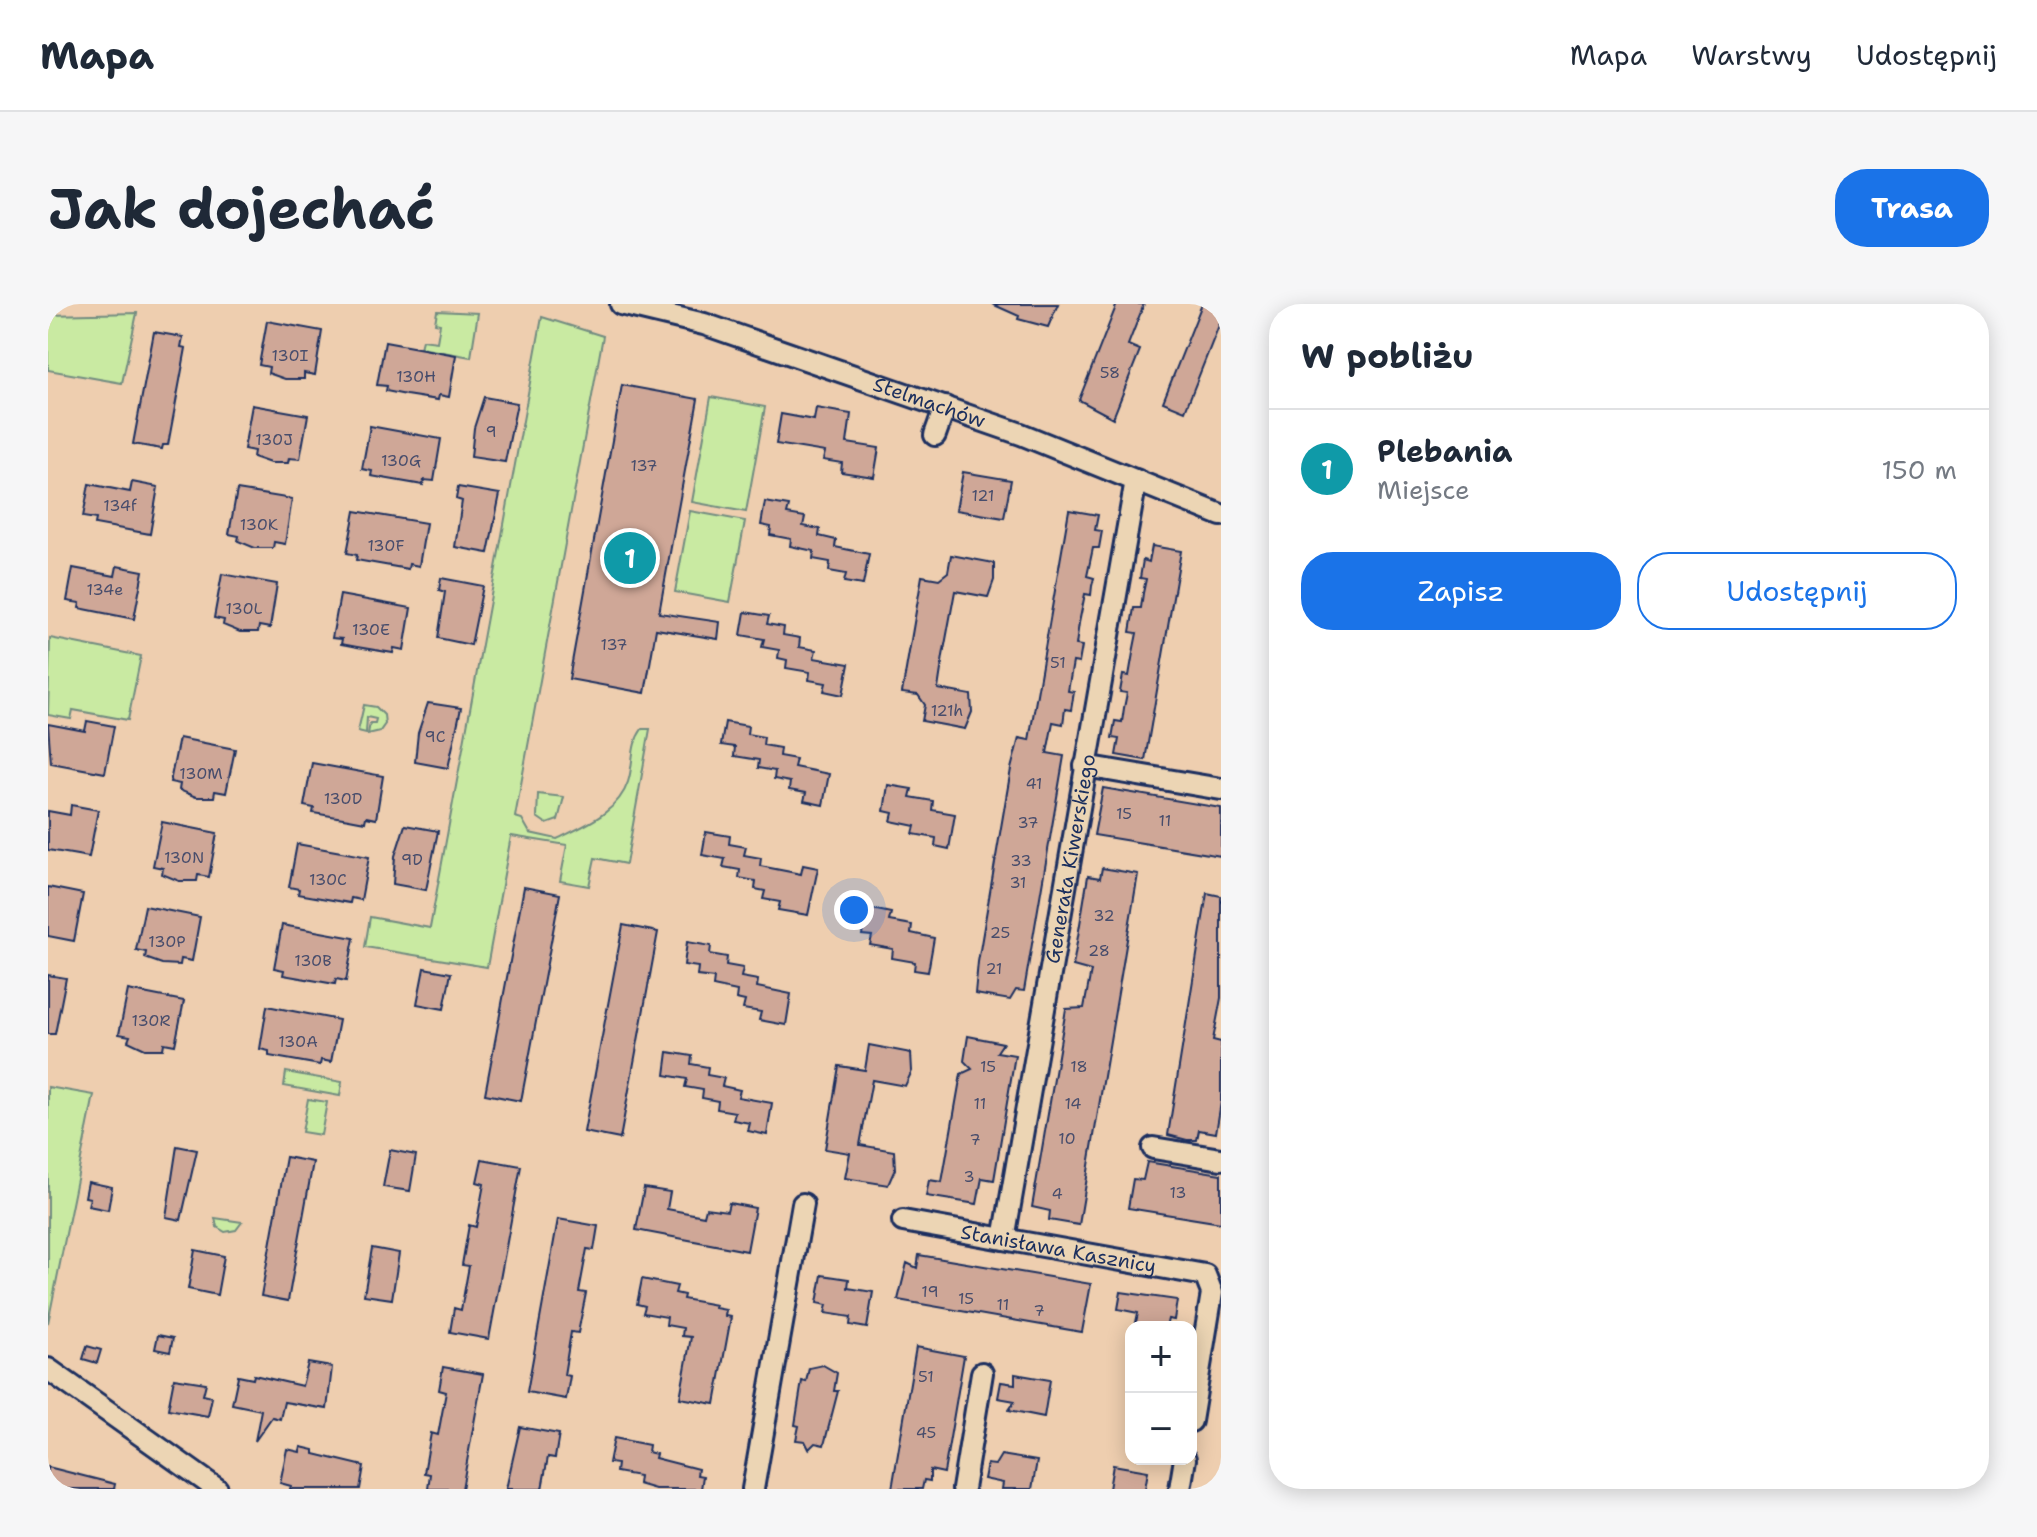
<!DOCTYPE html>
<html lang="pl">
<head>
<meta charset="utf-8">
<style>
  :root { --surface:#fff; --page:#f6f6f7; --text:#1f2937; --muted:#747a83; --line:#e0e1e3; --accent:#1a73e8 }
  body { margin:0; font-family:"Shantell Sans",sans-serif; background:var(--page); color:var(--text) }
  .controls { position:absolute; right:24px; bottom:24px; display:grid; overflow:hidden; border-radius:16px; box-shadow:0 4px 20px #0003 }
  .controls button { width:72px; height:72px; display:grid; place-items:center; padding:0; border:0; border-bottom:2px solid var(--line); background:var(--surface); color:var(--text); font:40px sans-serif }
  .you { position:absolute; left:806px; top:606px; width:28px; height:28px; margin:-20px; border:6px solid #fff; border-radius:50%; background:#1a73e8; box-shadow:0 0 0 12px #1a73e833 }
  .badge { display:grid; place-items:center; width:52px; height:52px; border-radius:50%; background:var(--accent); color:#fff; font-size:26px; font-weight:700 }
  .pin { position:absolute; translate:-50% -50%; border:4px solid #fff; box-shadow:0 2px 8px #0006 }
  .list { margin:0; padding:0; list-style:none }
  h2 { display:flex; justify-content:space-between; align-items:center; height:104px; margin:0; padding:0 32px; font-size:34px }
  h2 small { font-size:26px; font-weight:400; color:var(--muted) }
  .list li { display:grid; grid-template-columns:52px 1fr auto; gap:24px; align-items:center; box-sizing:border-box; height:120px; padding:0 32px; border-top:2px solid var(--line) }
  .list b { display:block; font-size:30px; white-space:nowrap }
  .list p { margin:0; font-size:26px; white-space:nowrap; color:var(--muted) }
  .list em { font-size:26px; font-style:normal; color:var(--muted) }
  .actions { display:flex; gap:16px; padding:24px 32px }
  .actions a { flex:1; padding:18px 0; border:2px solid var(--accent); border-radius:32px; text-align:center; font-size:28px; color:var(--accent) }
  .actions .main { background:var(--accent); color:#fff }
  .map { position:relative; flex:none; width:1173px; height:1185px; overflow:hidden; border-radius:32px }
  header { display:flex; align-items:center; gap:48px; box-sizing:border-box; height:112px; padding:0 40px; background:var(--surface); border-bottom:2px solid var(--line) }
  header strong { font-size:38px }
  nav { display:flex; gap:44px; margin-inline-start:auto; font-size:28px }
  .intro { display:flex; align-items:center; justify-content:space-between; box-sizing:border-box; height:192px; padding:0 48px }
  h1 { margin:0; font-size:56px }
  .button { padding:20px 36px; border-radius:32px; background:var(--accent); color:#fff; font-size:28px; font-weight:700 }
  main { display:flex; gap:48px; padding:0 48px }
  aside { flex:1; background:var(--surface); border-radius:32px; box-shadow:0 4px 20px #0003 }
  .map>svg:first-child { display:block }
  .green { fill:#c9eaa2; stroke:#728c80; stroke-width:2 }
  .building { fill:#cfa797; stroke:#1b2f5e; stroke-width:2 }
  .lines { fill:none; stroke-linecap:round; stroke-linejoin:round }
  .minor-casing { stroke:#1b2f5e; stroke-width:26 }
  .minor { stroke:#ecd5b4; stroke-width:20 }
  .labels { text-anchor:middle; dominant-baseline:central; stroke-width:8; stroke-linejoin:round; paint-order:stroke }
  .number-label { font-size:16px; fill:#484d6c }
  .street-label { font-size:20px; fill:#1b2f5e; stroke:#ecd5b4 }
</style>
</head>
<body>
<header>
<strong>Mapa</strong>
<nav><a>Mapa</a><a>Warstwy</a><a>Udostępnij</a></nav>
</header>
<div class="intro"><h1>Jak dojechać</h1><a class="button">Trasa</a></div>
<main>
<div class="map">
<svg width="1173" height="1185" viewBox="0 0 1173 1185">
  <rect width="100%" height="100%" fill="#eeceaf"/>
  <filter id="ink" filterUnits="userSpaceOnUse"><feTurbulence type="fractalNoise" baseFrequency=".0125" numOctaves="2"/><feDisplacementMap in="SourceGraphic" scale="16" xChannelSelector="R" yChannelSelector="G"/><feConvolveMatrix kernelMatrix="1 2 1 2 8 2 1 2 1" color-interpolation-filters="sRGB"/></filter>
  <g filter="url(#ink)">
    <path class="green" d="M 389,7 L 430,9 L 423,53 L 372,44 L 374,36 L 389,38 L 392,20 L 387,19 Z
      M 89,9 L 74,79 L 0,66 L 0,11 Z
      M 494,13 L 555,32 L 467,513 L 474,515 L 482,529 L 509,535 C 535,522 570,509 580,478 C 586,460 582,441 594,425 L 602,425 L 578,560 L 547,554 L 541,582 L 512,577 L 519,541 L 463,532 L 439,663 L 317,643 L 322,613 L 382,624 Z
      M 663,93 L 717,103 L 698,208 L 644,198 Z
      M 642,207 L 697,217 L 682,298 L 627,288 Z
      M 2,334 L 93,352 L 80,416 L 25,406 L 23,415 L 0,411 Z
      M 316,401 L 328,403 L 336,411 L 337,420 L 332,427 L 320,430 L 322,419 L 327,419 L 328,415 L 319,413 L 318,429 L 310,427 Z
      M 490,490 L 516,493 L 510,516 L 499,520 L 489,513 Z
      M 238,768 L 294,778 L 292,792 L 236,782 Z
      M 0,783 L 46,791 L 0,1019 Z
      M 260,795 L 279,798 L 273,831 L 254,828 Z
      M 167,914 L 194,918 L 188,926 L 177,928 L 169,923 Z"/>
    <path class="building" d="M 944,0 L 1010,0 L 1000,23 L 970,15 L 971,12 Z
      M 1069,0 L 1096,0 L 1080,41 L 1092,46 L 1065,114 L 1031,96 Z
      M 1154,0 L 1173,0 L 1173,16 L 1137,107 L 1115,98 Z
      M 219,17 L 274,27 L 267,71 L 256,69 L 256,75 L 237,75 L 220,69 L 221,63 L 211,61 Z
      M 106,28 L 135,33 L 133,43 L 138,44 L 120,141 L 115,141 L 114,145 L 85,140 Z
      M 337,38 L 408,51 L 401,93 L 391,91 L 390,96 L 358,91 L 338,87 L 339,82 L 329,81 Z
      M 574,81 L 650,95 L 611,309 L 672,318 L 670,335 L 608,325 L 597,389 L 521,375 Z
      M 436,93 L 469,99 L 457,158 L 423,153 L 426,124 Z
      M 204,101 L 260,111 L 252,155 L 241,154 L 240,159 L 222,159 L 205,153 L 206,147 L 196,145 Z
      M 768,104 L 803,110 L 799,139 L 831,144 L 826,173 L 793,168 L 794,159 L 775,156 L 777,148 L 728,140 L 733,110 L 766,116 Z
      M 322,122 L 393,135 L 386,177 L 376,176 L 375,181 L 323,172 L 324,167 L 314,165 Z
      M 915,168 L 963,176 L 956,214 L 908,206 Z
      M 84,178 L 110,183 L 102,230 L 47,220 L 48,215 L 35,213 L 41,180 L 82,188 Z
      M 410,183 L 452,190 L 440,249 L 407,243 L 414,197 L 408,195 Z
      M 189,186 L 244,195 L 237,240 L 226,238 L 225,244 L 207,244 L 190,237 L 191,232 L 181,230 Z
      M 717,198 L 741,202 L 739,210 L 757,213 L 755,222 L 772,225 L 771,232 L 788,236 L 787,243 L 821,250 L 815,281 L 796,278 L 798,270 L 781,267 L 782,258 L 765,255 L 766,247 L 742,242 L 743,235 L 722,231 L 723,223 L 713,221 Z
      M 1021,206 L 1050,211 L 1047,226 L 1054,227 L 1051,244 L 1045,244 L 1039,272 L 1046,274 L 1044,282 L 1043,291 L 1037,290 L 1031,319 L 1028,341 L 1034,342 L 1031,359 L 1025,358 L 1020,387 L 1026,388 L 1023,406 L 1017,405 L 1015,420 L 1005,418 L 999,449 L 1016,452 L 976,687 L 968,686 L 962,696 L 927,690 L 930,658 L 963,465 L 971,434 L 981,436 Z
      M 307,207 L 378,219 L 371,262 L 361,260 L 360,265 L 308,256 L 309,251 L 299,249 Z
      M 1104,242 L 1133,247 L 1097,456 L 1068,451 L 1071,435 L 1064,434 L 1067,417 L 1074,418 L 1076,404 L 1079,389 L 1072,388 L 1075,371 L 1081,372 L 1085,349 L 1089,329 L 1082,328 L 1086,304 L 1093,304 L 1095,289 L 1098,275 L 1092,274 L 1095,256 L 1101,258 Z
      M 903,251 L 946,259 L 946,276 L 940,293 L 907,287 L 895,352 L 890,385 L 923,391 L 924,408 L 917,425 L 874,417 L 877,401 L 870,391 L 854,389 L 874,272 L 891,275 L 900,268 Z
      M 69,262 L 95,267 L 86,315 L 31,304 L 32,299 L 19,297 L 25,264 L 67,272 Z
      M 174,270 L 229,280 L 222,324 L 211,322 L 210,328 L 192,328 L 175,321 L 176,316 L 166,314 Z
      M 393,274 L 435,282 L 423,341 L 390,334 L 397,288 L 391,286 Z
      M 292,291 L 363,304 L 356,346 L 346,344 L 345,349 L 309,343 L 293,340 L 294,335 L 284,334 Z
      M 697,308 L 721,312 L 719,320 L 736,323 L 735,331 L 752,334 L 751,343 L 768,346 L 766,354 L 801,360 L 795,391 L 776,387 L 778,379 L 761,376 L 762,368 L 738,364 L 739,356 L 730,354 L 731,346 L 714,343 L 716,335 L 693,331 Z
      M 380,399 L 413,404 L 400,464 L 367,458 L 370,429 Z
      M 39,417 L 66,422 L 57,469 L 3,459 L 0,420 L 37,427 Z
      M 677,418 L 700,422 L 699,430 L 716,433 L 715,441 L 732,444 L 731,452 L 748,455 L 746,463 L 781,470 L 775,501 L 756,497 L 758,489 L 741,486 L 742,478 L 726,475 L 727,467 L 710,464 L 711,456 L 686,452 L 687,443 L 673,441 Z
      M 131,434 L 187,445 L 178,489 L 167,487 L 166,493 L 148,493 L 131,486 L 132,480 L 122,478 Z
      M 264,459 L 335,472 L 328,515 L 318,513 L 317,518 L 301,515 L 265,509 L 266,504 L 256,502 Z
      M 840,481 L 864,485 L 862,493 L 885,497 L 884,506 L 907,510 L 901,545 L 887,542 L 888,534 L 865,530 L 867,522 L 843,517 L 845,509 L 836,507 Z
      M 1055,484 L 1173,504 L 1173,552 L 1046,531 Z
      M 23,501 L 50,506 L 41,553 L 0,546 L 0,507 L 22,511 Z
      M 114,518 L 169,529 L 161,573 L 150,571 L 149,577 L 131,577 L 114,570 L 115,564 L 105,562 Z
      M 357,521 L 390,527 L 378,586 L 345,580 L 347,552 Z
      M 658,528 L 682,532 L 681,540 L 698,543 L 696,551 L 713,554 L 712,562 L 753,570 L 755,561 L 770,564 L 760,611 L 730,606 L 732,598 L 715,595 L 717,587 L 707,585 L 708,577 L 691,574 L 692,566 L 675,563 L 677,555 L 654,551 Z
      M 249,540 L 321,553 L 313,596 L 303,594 L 302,599 L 273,594 L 250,590 L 251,585 L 241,583 Z
      M 1054,564 L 1090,570 L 1031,921 L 1001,916 L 1002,907 L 984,903 L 1018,705 L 1036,704 L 1043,667 L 1025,662 L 1040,572 L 1052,574 Z
      M 0,583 L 35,590 L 26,637 L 0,632 Z
      M 476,583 L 512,590 L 473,797 L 437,790 Z
      M 1159,589 L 1173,592 L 1173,694 L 1165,736 L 1173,738 L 1173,798 L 1168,829 L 1151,826 L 1149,836 L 1139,836 L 1120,831 Z
      M 97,602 L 152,613 L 144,657 L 133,655 L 132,661 L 114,660 L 97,654 L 98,648 L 88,646 Z
      M 819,604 L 843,609 L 841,617 L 864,621 L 863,629 L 886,634 L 880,668 L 866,666 L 867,658 L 844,654 L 845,645 L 822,641 L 824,632 L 814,631 Z
      M 234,621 L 306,634 L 298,677 L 288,675 L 287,680 L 235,671 L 236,666 L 226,664 Z
      M 575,621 L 610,628 L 572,835 L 536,828 Z
      M 639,638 L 663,642 L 662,650 L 679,653 L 678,661 L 695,664 L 693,673 L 710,676 L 709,683 L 743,690 L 738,721 L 711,716 L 713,708 L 695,705 L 697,697 L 688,695 L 689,687 L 665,682 L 666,674 L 649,672 L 650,663 L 636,661 Z
      M 376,664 L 403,669 L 396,705 L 369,700 Z
      M 0,671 L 18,674 L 7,730 L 0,730 Z
      M 80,686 L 136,697 L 127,741 L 116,739 L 115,745 L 97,745 L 80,737 L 82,732 L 71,730 Z
      M 219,702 L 291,716 L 283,758 L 273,756 L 272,761 L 244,756 L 221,752 L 221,747 L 212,745 Z
      M 920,732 L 955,739 L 949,748 L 967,751 L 946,876 L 934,874 L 929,900 L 878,892 L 881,876 L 894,878 L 913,770 L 924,765 L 916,757 Z
      M 821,741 L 863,749 L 864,767 L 857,782 L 824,776 L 812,841 L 846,847 L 847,865 L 840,881 L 797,874 L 802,849 L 777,845 L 791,762 L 817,766 Z
      M 620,748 L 644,752 L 643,760 L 660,763 L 659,771 L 676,774 L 674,782 L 692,786 L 690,793 L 724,799 L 719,831 L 700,827 L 702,819 L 685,816 L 687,808 L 669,805 L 670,797 L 654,794 L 655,786 L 637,783 L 639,775 L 617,771 Z
      M 129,842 L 149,846 L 133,916 L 118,913 Z
      M 342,846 L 368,851 L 362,887 L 335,883 Z
      M 238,853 L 265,858 L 240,997 L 213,992 Z
      M 434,855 L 473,862 L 441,1035 L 402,1028 L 406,1004 L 413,1006 L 421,962 L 414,961 L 421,921 L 428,923 L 436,880 L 429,878 Z
      M 1099,858 L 1173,870 L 1173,919 L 1080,904 L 1085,875 L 1095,876 Z
      M 40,878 L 64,883 L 60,906 L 40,902 L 42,894 L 37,893 Z
      M 596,884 L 622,888 L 619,905 L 656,912 L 658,904 L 679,907 L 681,899 L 707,904 L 699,947 L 588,926 Z
      M 510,915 L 550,922 L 546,946 L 539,945 L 531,988 L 538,989 L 530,1029 L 523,1028 L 516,1071 L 522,1072 L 518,1095 L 479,1088 Z
      M 324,944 L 351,949 L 344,995 L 316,991 Z
      M 147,946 L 176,952 L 169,991 L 140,985 Z
      M 871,951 L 1043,980 L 1034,1028 L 850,996 L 859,959 L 869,964 Z
      M 774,971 L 801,975 L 800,984 L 825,988 L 819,1024 L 802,1021 L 803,1013 L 777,1009 L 779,1001 L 769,999 Z
      M 594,975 L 629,982 L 627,989 L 636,991 L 635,995 L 668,1001 L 667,1004 L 678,1006 L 677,1012 L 683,1013 L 667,1100 L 632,1094 L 643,1033 L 634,1032 L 635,1024 L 618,1021 L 619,1013 L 595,1009 L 597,1002 L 589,1000 Z
      M 1073,988 L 1129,996 L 1126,1016 L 1120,1015 L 1118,1023 L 1087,1023 L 1090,1009 L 1070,1005 Z
      M 110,1031 L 125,1034 L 122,1048 L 107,1045 Z
      M 39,1042 L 53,1046 L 49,1059 L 35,1055 Z
      M 868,1043 L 916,1052 L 896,1169 L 882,1166 L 882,1177 L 876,1176 L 874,1185 L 844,1185 Z
      M 260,1059 L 284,1063 L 279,1105 L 236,1098 L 232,1115 L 224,1113 L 207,1137 L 213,1106 L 184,1100 L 190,1072 L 205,1075 L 206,1071 L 254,1082 Z
      M 775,1061 L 789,1069 L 786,1087 L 790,1087 L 776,1141 L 767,1139 L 761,1145 L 757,1137 L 748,1136 L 751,1122 L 747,1121 L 754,1077 L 758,1078 L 761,1064 Z
      M 395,1063 L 435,1070 L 414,1185 L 380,1185 L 382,1170 L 376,1169 L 383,1129 L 390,1131 L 398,1088 L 391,1086 Z
      M 967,1070 L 1002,1076 L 996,1113 L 961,1106 L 967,1097 L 950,1094 L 953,1078 L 967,1080 Z
      M 126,1074 L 158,1079 L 155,1091 L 164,1093 L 160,1112 L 120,1105 Z
      M 472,1123 L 511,1130 L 507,1154 L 500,1153 L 494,1185 L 458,1185 Z
      M 566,1134 L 601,1141 L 600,1148 L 608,1150 L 607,1154 L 650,1165 L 649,1171 L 655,1172 L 653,1185 L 607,1185 L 590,1180 L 591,1172 L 568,1168 L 569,1160 L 561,1159 Z
      M 253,1143 L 266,1146 L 266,1150 L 316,1162 L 312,1185 L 242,1185 L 243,1182 L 232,1179 L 239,1145 L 252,1148 Z
      M 953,1151 L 989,1157 L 984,1185 L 954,1185 L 955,1179 L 936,1175 L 939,1160 L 947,1161 Z
      M 1065,1161 L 1100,1167 L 1097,1185 L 1061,1185 Z
      M 0,1163 L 67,1180 L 66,1185 L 0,1185 Z"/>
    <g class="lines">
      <defs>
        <g id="minor">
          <path id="s1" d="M 573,0 L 656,20 L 973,130 L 1173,211"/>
          <path d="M 887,131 L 897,103"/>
          <path d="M 1037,462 L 1173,485"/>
          <path d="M 1105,844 L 1173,855"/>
          <path id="s2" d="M 855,917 L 1157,971 L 1164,989 L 1143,1117"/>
          <path id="s3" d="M 956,935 L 1088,176"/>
          <path d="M 0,1065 L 169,1185"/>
          <path d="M 705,1185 L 755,900"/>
          <path d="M 915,1185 L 934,1069"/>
          <path d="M 1132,1185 L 1137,1155"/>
        </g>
      </defs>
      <use href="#minor" class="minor-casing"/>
      <use href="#minor" class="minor"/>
    </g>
  </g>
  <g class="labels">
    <g class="number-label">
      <text x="242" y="51">130I</text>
      <text x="1062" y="68">58</text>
      <text x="368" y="72">130H</text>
      <text x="443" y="127">9</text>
      <text x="226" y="135">130J</text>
      <text x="353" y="156">130G</text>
      <text x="596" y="161">137</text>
      <text x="935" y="191">121</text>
      <text x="72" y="201">134f</text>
      <text x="211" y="220">130K</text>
      <text x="338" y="241">130F</text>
      <text x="57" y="285">134e</text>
      <text x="196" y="304">130L</text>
      <text x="323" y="325">130E</text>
      <text x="566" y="340">137</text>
      <text x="1010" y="358">51</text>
      <text x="899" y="406">121h</text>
      <text x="387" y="432">9C</text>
      <text x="153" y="469">130M</text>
      <text x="986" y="479">41</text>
      <text x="295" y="494">130D</text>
      <text x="1076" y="509">15</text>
      <text x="1117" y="516">11</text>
      <text x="980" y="518">37</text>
      <text x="136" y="553">130N</text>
      <text x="364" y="555">9D</text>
      <text x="973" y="556">33</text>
      <text x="280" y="575">130C</text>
      <text x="970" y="578">31</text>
      <text x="1056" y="611">32</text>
      <text x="952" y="628">25</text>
      <text x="119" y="637">130P</text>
      <text x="1051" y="646">28</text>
      <text x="265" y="656">130B</text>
      <text x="946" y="664">21</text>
      <text x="103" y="716">130R</text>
      <text x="250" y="737">130A</text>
      <text x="940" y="762">15</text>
      <text x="1031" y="762">18</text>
      <text x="932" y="799">11</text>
      <text x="1025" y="799">14</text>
      <text x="1019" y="834">10</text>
      <text x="927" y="835">7</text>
      <text x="921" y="872">3</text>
      <text x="1130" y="888">13</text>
      <text x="1009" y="889">4</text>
      <text x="882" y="987">19</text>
      <text x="918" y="994">15</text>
      <text x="955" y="1000">11</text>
      <text x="991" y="1006">7</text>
      <text x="878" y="1072">51</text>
      <text x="878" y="1128">45</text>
    </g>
    <g class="street-label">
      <text stroke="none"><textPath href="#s1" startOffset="324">Stelmachów</textPath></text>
      <text stroke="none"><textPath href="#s3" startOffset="386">Generała Kiwerskiego</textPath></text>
      <text stroke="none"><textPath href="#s2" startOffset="158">Stanisława Kasznicy</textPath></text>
    </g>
  </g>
</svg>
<div class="controls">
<button>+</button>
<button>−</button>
</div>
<div class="you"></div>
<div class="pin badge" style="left:582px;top:254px;background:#0f9aa8">1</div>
</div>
<aside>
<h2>W pobliżu<small></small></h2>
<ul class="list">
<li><span class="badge" style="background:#0f9aa8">1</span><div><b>Plebania</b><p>Miejsce</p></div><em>150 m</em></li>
</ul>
<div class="actions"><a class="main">Zapisz</a><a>Udostępnij</a></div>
</aside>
</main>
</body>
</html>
